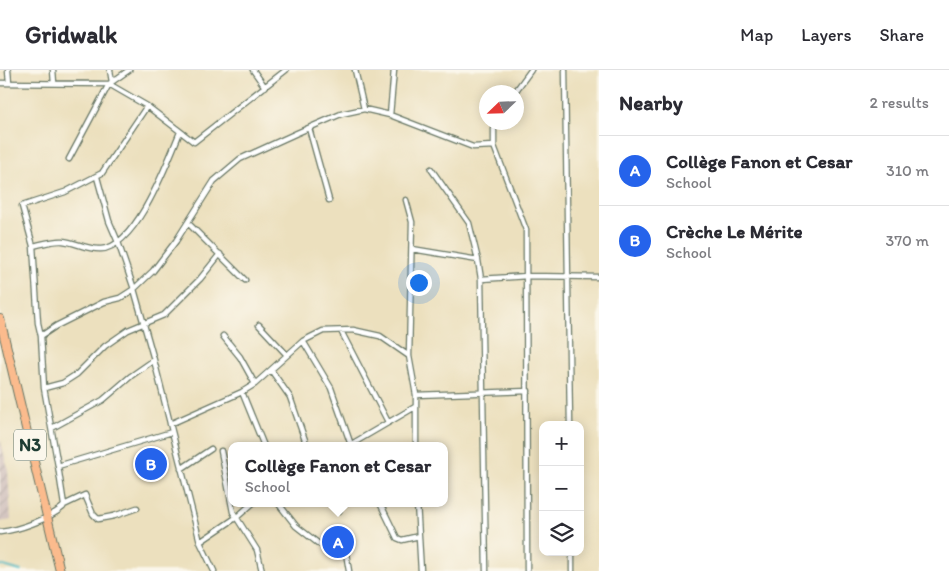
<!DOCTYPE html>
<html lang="en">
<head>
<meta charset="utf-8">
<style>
  :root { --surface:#fff; --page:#f7f7f7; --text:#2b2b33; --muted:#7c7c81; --line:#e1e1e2; --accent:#2563eb }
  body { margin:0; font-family:Itim,sans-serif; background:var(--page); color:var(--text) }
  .controls { position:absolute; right:15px; bottom:15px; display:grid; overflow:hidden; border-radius:10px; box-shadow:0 2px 12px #0003 }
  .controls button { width:45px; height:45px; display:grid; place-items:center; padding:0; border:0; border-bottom:1px solid var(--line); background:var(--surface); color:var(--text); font:25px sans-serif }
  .compass { position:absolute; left:479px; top:15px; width:45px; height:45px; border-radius:50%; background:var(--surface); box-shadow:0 2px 12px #0003; rotate:247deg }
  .you { position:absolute; left:418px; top:212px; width:18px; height:18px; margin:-12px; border:4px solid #fff; border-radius:50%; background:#1a73e8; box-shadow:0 0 0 8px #1a73e833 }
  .badge { display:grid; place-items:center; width:32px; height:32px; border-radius:50%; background:var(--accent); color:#fff; font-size:16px; font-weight:700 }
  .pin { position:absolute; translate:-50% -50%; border:2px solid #fff; box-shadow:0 1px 5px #0006 }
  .popup { position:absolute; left:228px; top:372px; width:220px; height:65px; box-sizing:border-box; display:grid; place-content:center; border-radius:10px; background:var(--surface); filter:drop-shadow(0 1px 4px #0005); font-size:16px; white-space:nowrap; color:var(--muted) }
  .popup b { font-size:19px; color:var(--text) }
  .popup::after { content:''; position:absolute; left:50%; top:100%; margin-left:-10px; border:10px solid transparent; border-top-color:var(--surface) }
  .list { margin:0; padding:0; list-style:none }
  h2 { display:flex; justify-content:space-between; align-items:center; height:65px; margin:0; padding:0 20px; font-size:21px }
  h2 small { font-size:16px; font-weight:400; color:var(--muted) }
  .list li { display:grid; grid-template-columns:32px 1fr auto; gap:15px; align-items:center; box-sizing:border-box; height:70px; padding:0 20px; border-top:1px solid var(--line) }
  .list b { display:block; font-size:19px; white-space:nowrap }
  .list p { margin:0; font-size:16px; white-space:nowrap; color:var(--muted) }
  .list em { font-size:16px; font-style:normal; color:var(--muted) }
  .icon { flex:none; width:28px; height:28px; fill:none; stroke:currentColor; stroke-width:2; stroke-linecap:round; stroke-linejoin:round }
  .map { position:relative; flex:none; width:599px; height:501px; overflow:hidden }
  header { display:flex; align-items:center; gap:30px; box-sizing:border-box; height:70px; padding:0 25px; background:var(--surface); border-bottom:1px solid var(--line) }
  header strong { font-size:24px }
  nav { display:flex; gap:28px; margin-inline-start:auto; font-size:18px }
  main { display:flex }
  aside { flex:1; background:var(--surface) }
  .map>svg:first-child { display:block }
  .industrial { fill:url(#industrial-furrows) }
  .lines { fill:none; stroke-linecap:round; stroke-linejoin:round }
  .stream { stroke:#4ab8c3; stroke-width:2 }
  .minor-casing { stroke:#677664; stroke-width:7 }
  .trunk-casing { stroke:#677664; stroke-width:10 }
  .minor { stroke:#fff; stroke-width:4.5 }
  .trunk { stroke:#fbbb8d; stroke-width:8 }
  .labels { text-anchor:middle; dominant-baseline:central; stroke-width:5; stroke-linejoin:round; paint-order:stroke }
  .shield { fill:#fbf7ec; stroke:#61756b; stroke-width:1 }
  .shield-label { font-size:18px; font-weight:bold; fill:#1f3d34 }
</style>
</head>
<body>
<header>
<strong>Gridwalk</strong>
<nav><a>Map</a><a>Layers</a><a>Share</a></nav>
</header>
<main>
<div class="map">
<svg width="599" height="501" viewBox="0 0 599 501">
  <defs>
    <pattern id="industrial-furrows" width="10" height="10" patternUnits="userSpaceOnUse" patternTransform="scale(1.25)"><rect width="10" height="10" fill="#d0c0bc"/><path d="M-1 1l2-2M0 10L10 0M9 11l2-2" fill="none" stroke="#a89d9a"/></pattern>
  </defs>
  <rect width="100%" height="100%" fill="#fbf7ec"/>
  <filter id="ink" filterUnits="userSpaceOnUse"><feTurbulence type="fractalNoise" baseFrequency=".02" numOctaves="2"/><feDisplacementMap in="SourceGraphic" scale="10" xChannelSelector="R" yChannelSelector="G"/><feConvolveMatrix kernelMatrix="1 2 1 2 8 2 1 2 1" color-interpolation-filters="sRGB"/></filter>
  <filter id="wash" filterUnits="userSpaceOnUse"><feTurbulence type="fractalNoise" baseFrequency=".0096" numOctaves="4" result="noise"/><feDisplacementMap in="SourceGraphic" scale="20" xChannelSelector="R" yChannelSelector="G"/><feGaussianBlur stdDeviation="1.12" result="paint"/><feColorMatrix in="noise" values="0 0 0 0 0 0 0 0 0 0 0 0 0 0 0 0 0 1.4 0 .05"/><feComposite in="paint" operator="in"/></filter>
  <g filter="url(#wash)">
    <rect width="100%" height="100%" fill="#ece0be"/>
    <path class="industrial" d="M 0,368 L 8,400 L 11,450 L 0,452 Z"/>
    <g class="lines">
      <path class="stream" d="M 0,495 L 21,501"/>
    </g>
  </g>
  <g filter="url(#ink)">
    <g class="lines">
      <defs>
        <path id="minor" d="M 8,0 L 9,13
          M 53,0 L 54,13
          M 110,0 L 112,12
          M 253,0 L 265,17
          M 355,0 L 364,39
          M 565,0 L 570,355
          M 0,13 L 109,14 L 147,36 L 194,72 L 286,0
          M 515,22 L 531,0
          M 390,45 L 394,0
          M 309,58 L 329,130
          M 494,76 L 494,59 L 496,52
          M 69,89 L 109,14 L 129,0
          M 431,99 L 469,153 L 478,190 L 481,209 L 486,501
          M 97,107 L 109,151 L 118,172 L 134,219 L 154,290 L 200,472 L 214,501
          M 406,130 L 412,152 L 409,286 L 416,325 L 416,376
          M 188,153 L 245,210
          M 33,176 L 22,136 L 65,122 L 102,103 L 147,36
          M 412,179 L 478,190
          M 481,209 L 527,206 L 599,207
          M 259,255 L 287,285
          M 341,261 L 388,352
          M 41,266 L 56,256 L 104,232 L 120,228 L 134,219 L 153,201 L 176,171 L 214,111 L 240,89 L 297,63 L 341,44 L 364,39 L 390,45 L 473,77 L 494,76 L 526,160 L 527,501
          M 223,266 L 240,287 L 255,314
          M 303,271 L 331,318 L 351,375
          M 271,300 L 290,327 L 307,376
          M 44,318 L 63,313 L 77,304 L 105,276 L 128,260 L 164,245 L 200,209 L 220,184
          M 242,322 L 264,376
          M 416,325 L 528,321
          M 170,354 L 242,322 L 255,314 L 303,271 L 323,261 L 353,260 L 380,266 L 409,286
          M 52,358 L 103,330 L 131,306 L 154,290
          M 350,375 L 415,337
          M 221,381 L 233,442 L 257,480 L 262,501
          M 58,396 L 44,318 L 41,266 L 38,253 L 33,176 C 42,174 54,170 63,171 C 75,172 88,180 101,179 C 136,178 168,91 180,62
          M 181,399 L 211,379
          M 278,433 L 296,456 L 319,474
          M 331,433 L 339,441
          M 380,433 L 397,468 L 402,470 L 419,466
          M 417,433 L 421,501
          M 64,435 L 85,425 L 93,444 L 98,449 L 114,446 L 137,438
          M 0,462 C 19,460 49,449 63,437 L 64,435 L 58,396 L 172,362
          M 200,472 L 237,447 L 253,433
          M 346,483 L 349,501
          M 572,501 L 572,482"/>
        <path id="trunk" d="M 0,249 L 60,501"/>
      </defs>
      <use href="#minor" class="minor-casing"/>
      <use href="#trunk" class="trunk-casing"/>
      <use href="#minor" class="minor"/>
      <use href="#trunk" class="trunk"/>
    </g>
  </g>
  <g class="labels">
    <rect class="shield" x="14" y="359.5" width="32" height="31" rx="4"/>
    <g class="shield-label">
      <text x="30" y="375">N3</text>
    </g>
  </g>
</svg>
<div class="controls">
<button>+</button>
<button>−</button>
<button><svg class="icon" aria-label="layers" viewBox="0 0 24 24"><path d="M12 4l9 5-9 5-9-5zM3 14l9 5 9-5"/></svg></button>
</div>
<svg class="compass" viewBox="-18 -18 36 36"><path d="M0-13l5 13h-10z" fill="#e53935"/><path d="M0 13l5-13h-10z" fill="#7c7c81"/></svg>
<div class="you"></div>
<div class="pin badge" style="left:338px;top:472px">A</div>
<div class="popup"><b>Collège Fanon et Cesar</b>School</div>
<div class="pin badge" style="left:151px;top:394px">B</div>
</div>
<aside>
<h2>Nearby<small>2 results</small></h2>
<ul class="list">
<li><span class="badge">A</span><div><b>Collège Fanon et Cesar</b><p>School</p></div><em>310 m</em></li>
<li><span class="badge">B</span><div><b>Crèche Le Mérite</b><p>School</p></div><em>370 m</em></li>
</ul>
</aside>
</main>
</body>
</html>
